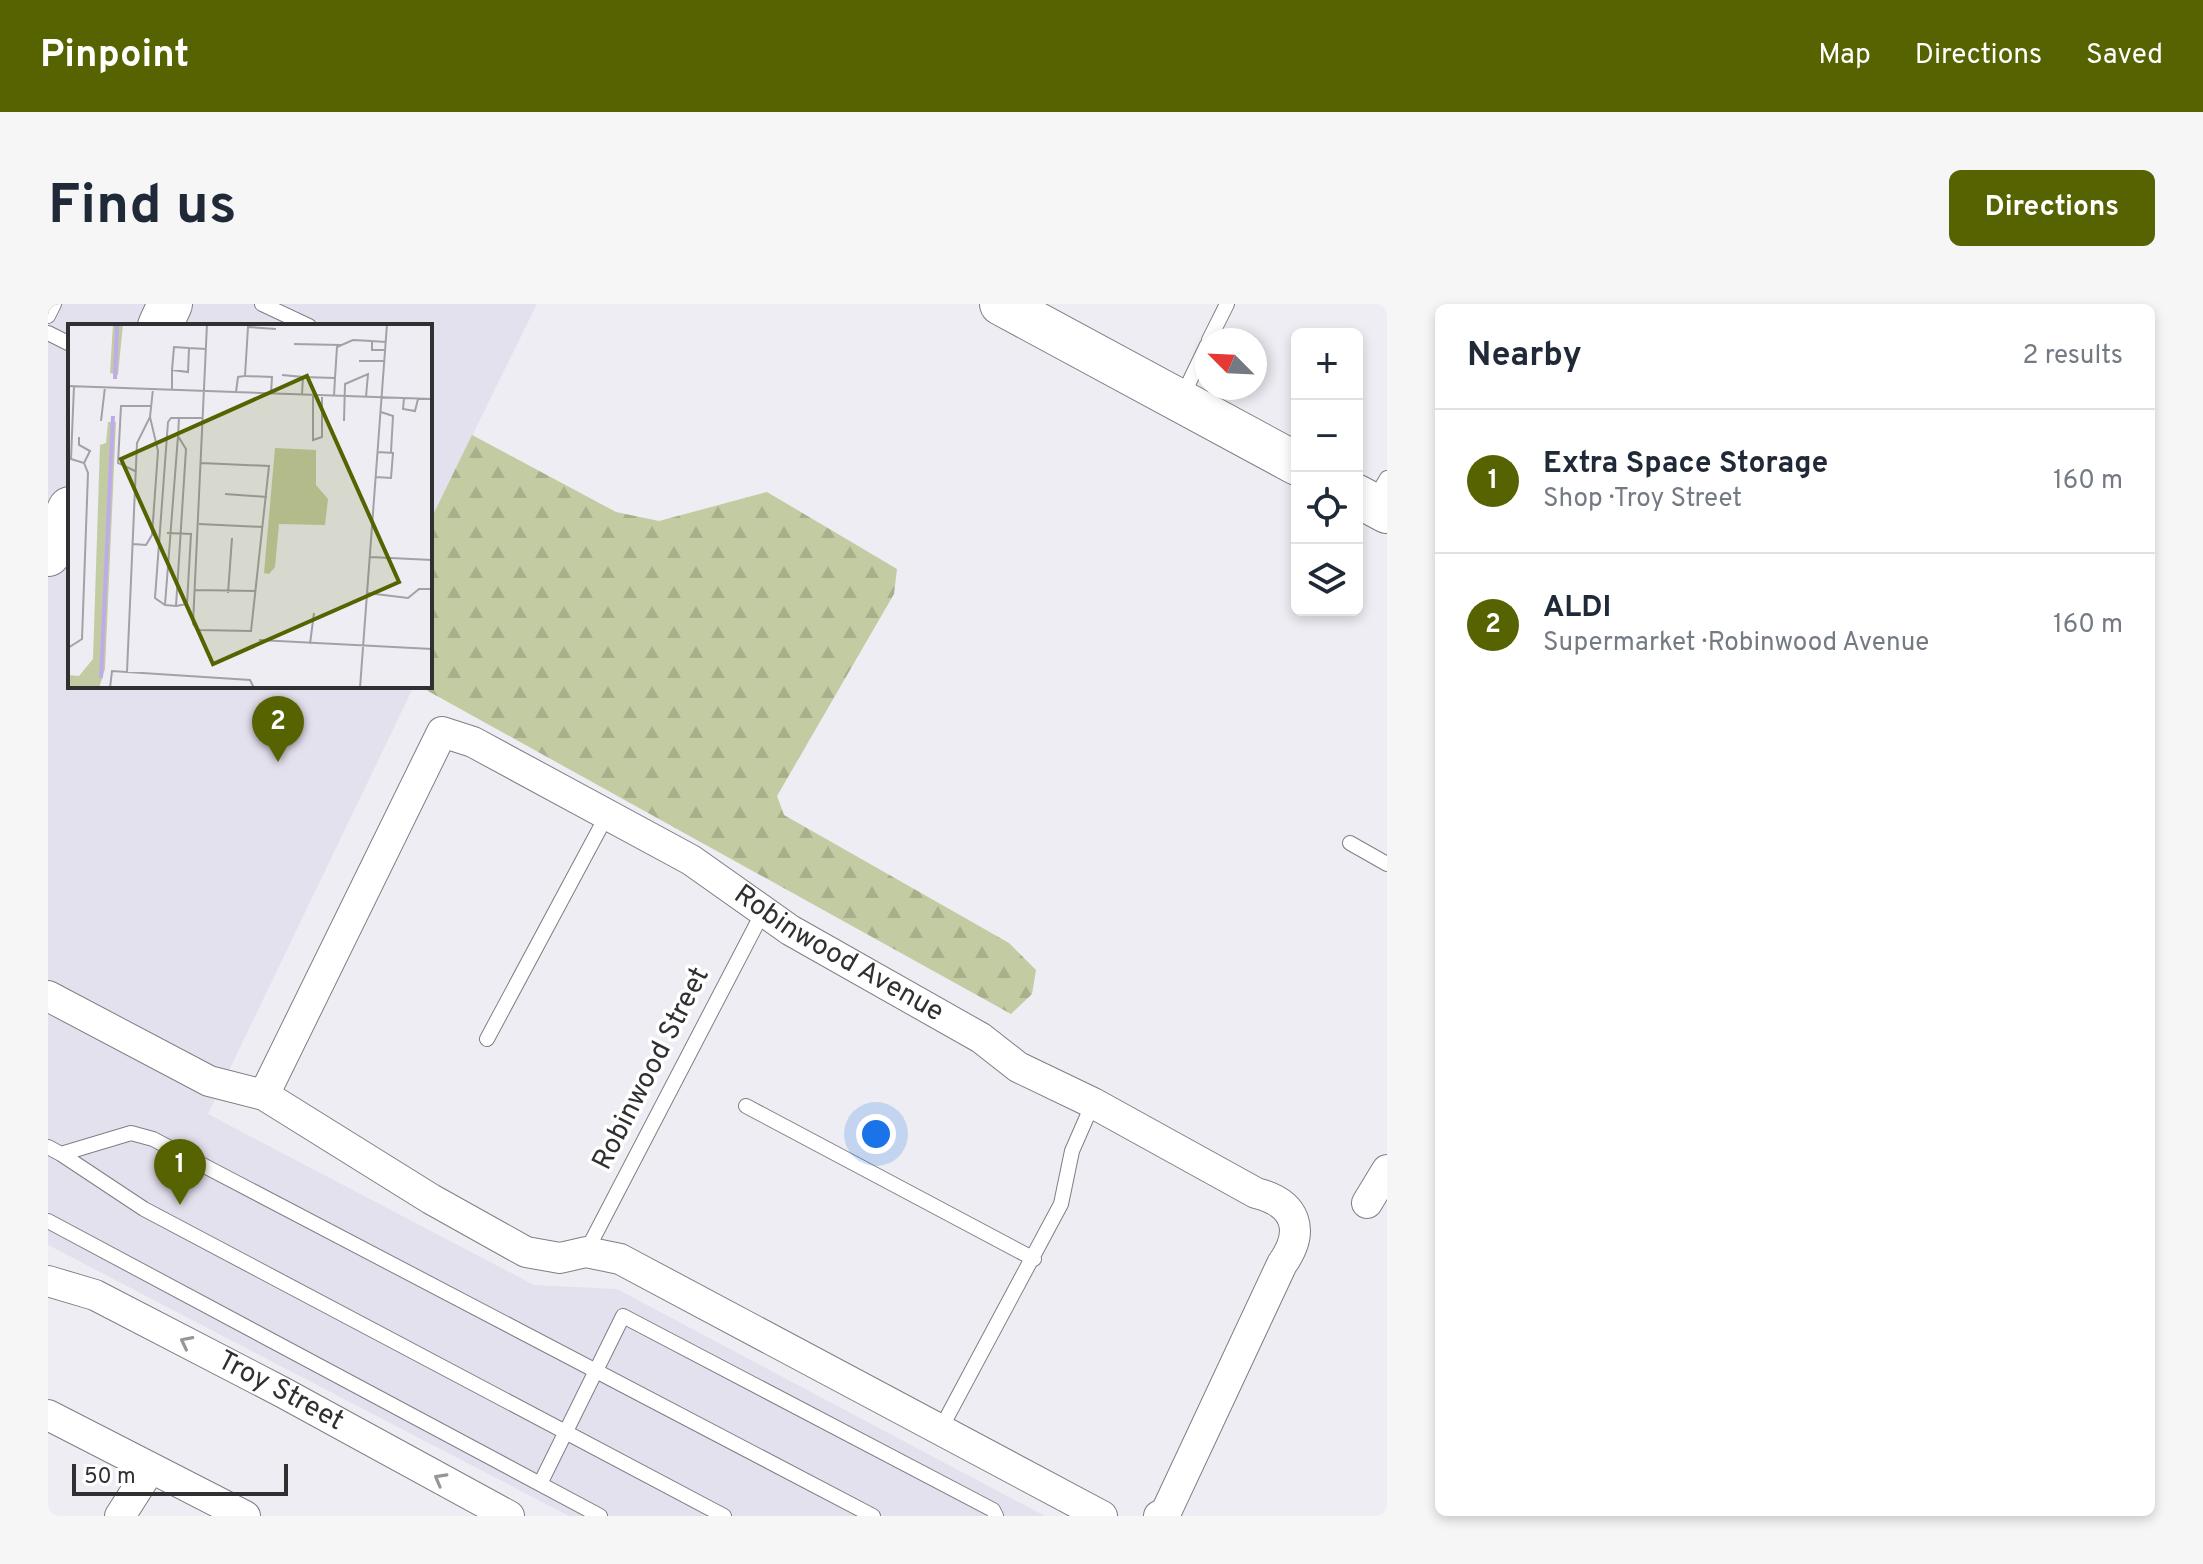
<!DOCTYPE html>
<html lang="en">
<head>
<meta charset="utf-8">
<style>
  :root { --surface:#fff; --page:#f6f6f7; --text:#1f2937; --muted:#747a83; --line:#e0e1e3; --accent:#576200 }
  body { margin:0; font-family:Overpass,sans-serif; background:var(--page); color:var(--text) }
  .controls { position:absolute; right:24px; top:24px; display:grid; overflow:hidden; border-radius:12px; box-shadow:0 4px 12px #0003 }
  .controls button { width:72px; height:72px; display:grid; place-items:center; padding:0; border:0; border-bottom:2px solid var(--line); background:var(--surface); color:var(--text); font:40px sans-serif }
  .compass { position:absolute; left:1147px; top:24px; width:72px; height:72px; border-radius:50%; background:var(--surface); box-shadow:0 4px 12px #0003; rotate:294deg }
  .scale { position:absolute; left:24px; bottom:20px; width:216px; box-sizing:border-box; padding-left:8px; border:4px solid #302f32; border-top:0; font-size:22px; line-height:28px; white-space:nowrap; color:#302f32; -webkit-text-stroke:6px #fff; paint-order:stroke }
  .you { position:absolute; left:828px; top:830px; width:28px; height:28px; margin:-20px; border:6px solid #fff; border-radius:50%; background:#1a73e8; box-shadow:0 0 0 12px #1a73e833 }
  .badge { display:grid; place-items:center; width:52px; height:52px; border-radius:50%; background:var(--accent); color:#fff; font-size:26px; font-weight:700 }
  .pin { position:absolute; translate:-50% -66px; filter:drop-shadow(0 2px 4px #0008) }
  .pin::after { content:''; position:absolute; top:42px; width:28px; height:24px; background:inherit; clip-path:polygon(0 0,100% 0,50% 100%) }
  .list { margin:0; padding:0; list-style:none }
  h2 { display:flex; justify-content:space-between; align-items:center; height:104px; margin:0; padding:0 32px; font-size:34px }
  h2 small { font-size:26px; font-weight:400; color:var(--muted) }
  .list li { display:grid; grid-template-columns:52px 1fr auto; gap:24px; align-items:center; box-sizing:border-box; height:144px; padding:0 32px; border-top:2px solid var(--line) }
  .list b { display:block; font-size:30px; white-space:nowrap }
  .list p { margin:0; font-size:26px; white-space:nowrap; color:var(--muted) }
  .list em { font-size:26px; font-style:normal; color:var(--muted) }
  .icon { flex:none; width:44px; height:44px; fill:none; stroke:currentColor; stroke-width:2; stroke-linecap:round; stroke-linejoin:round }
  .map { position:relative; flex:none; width:1339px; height:1212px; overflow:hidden; border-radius:12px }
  header { display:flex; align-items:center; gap:48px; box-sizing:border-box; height:112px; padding:0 40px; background:var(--accent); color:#fff }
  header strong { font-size:38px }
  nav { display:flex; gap:44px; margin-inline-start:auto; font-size:28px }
  .intro { display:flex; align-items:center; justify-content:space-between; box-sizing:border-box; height:192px; padding:0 48px }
  h1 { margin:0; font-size:56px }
  .button { padding:20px 36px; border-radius:12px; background:var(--accent); color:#fff; font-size:28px; font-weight:700 }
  main { display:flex; gap:48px; padding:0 48px }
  aside { flex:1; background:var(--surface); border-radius:12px; box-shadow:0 4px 12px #0003 }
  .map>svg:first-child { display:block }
  .built { fill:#e4e1ee }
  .forest { fill:url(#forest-firs) }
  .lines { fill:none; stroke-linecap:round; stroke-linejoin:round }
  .lane-casing { stroke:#807e84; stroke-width:16 }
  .street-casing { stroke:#807e84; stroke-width:32 }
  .secondary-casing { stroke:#807e84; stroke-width:44 }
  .primary-casing { stroke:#807e84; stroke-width:46 }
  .lane { stroke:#fff; stroke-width:14 }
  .street { stroke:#fff; stroke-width:30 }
  .secondary { stroke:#fff; stroke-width:42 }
  .primary { stroke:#fff; stroke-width:44 }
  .oneway { stroke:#989798 }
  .labels { text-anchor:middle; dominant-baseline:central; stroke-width:7; stroke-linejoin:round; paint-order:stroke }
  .street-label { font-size:28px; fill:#302f32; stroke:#fff }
  .inset-river { fill:none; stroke:#beacea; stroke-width:4 }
  .inset-road { fill:none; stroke:#a2a1a6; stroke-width:2 }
  .view { fill:#576200; fill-opacity:0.15; stroke:#576200; stroke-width:4 }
  .inset-edge { fill:none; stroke:#302f32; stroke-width:4 }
</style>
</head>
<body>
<header>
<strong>Pinpoint</strong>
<nav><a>Map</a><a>Directions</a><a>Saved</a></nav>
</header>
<div class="intro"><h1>Find us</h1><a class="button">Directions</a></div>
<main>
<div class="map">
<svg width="1339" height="1212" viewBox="0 0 1339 1212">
  <defs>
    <pattern id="forest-firs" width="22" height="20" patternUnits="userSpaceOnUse" patternTransform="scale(2)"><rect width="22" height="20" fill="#c2cba1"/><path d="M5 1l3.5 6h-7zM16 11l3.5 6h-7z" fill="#a7af8b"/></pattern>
  </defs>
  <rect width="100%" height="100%" fill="#eeedf3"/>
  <path class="built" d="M 0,0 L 489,0 L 382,217 L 382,22 L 22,22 L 22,382 L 366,382 L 160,810 L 486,981 L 569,985 L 997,1212 L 521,1212 L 0,941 Z"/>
  <path class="forest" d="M 424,131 L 568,208 L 611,217 L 719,188 L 849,265 L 846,290 L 729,492 L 736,511 L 961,639 L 988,666 L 984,690 L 963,710 L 371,382 L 382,382 L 382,217 Z"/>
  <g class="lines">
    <defs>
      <path id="lane" d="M 214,0 L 261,22
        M 0,12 L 6,0
        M 0,29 L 22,40
        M 1161,36 L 1179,0
        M 1134,93 L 1159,41
        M 1325,198 L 1339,174
        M 1302,539 L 1339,560
        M 439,735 L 559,511
        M 698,802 L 986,955
        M 0,843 L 13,850 L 83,829 L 105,835 L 825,1212
        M 13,850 L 96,905 L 676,1212
        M 0,917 L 552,1212
        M 538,948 L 716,606
        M 891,1128 L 1013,900 L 1024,847 L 1045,799
        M 492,1180 L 575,1012 L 945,1206 L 948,1212"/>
      <g id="street">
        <path d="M 0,692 L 161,777 L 216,791 L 383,895 L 478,948 L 512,954 L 538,948 L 572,955 L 1054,1212"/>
        <path id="s1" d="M 216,791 L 394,428 L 425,438 L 643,556 L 742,626 L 933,734 L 970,763 L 1045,799 L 1208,889 C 1248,899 1258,926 1234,960 L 1118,1208 L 1111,1212"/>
        <path d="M 1319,899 L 1339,866"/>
        <path id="s2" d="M 0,977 L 47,991 L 234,1088 L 461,1212"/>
        <path d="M 0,1111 L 197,1212"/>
        <path d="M 72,1212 L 102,1165"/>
      </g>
      <path id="secondary" d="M 953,0 L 1249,160
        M 1309,192 L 1339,208"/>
      <path id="primary" d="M 112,22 L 122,0
        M 0,250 L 22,205"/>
    </defs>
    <use href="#lane" class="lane-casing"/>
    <use href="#street" class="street-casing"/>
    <use href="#secondary" class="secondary-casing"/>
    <use href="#primary" class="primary-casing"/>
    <use href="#lane" class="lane"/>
    <use href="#street" class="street"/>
    <use href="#secondary" class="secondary"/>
    <use href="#primary" class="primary"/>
  </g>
  <defs><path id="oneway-chevron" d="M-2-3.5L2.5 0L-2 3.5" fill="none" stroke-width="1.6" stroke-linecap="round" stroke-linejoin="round" transform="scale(2)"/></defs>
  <g class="oneway">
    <use href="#oneway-chevron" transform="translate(138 1038) rotate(-153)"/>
    <use href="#oneway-chevron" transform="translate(392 1175) rotate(-151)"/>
  </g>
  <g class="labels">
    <g class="street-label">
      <text stroke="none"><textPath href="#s1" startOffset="860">Robinwood Avenue</textPath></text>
      <text transform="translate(604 765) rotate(-63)">Robinwood Street</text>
      <text stroke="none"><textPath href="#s2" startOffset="258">Troy Street</textPath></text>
    </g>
  </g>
  <g transform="translate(20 20)">
    <rect width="364" height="364" fill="#eeedf3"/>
    <path d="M 45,0 L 55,0 L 50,51 L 42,49 ZM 40,98 L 48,98 L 37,345 L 31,364 L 0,364 L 0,351 L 11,352 L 25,335 L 32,121 L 38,119 ZM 207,124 L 248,126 L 248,161 L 260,175 L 257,201 L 211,200 L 207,243 L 201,250 L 196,249 Z" fill="#c2cba1"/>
    <path class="inset-river" d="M 47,55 L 49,0M 33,354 L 45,92"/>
    <path class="inset-road" d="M 226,20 L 273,21M 317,26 L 304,26 L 304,17 L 318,18M 291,37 L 317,37M 104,46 L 106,23 L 121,24M 214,51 L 235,53 L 234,70M 177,52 L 204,53 L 203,69M 235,53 L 267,54 L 266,72M 267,54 L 269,23 L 285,16 L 304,17M 0,62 L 364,75M 104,66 L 104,46 L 120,48 L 121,24 L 138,25M 168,68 L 170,53 L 177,52 L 180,3 L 208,5M 245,71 L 245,116 L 254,113 L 254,71M 336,74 L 335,85 L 347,87 L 350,75M 313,88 L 325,92 L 323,128M 111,94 L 110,112 L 118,125 L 108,282 L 97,281 L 87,274 L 100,98 L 103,94 L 134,94M 33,97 L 37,63M 276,97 L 277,60 L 300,50 L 298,73M 11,113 L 11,121 L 22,127 L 16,139M 133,139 L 201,142 L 183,307 L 130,306 L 125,300 L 139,0M 67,147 L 50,139 L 53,82 L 83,82M 308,153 L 323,154 L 325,129 L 310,128M 157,170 L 199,173M 131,200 L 195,203M 99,209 L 123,210 L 119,280 L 108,282M 65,220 L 78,221 L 84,211 L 90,127 L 82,93M 302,233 L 364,236M 127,266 L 188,267M 160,269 L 164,214M 299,269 L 340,274 L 351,265 L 364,265M 97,281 L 110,112M 191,316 L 364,325M 242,320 L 246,289M 0,324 L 14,315 L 20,149 L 16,139 L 3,135 L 6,62M 59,348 L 69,119 L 82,93 L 85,65M 42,364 L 44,347 L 182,356 L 186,364M 292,364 L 319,0"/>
    <path class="view" d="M 239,52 L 331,258 L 145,340 L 53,135 Z"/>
    <rect width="364" height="364" class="inset-edge"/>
  </g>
</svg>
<div class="controls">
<button>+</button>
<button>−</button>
<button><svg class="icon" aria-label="locate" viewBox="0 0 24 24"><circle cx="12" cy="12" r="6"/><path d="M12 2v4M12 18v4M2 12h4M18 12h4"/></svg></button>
<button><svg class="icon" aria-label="layers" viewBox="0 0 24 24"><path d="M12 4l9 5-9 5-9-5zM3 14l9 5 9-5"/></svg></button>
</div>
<svg class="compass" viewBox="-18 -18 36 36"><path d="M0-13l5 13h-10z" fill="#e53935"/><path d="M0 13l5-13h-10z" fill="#747a83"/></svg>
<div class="scale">50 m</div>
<div class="you"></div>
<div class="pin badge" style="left:132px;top:901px">1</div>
<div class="pin badge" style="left:230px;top:458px">2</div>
</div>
<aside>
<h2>Nearby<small>2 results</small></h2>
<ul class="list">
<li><span class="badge">1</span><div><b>Extra Space Storage</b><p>Shop · Troy Street</p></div><em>160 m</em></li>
<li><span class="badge">2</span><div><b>ALDI</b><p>Supermarket · Robinwood Avenue</p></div><em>160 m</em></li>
</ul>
</aside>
</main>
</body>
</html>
